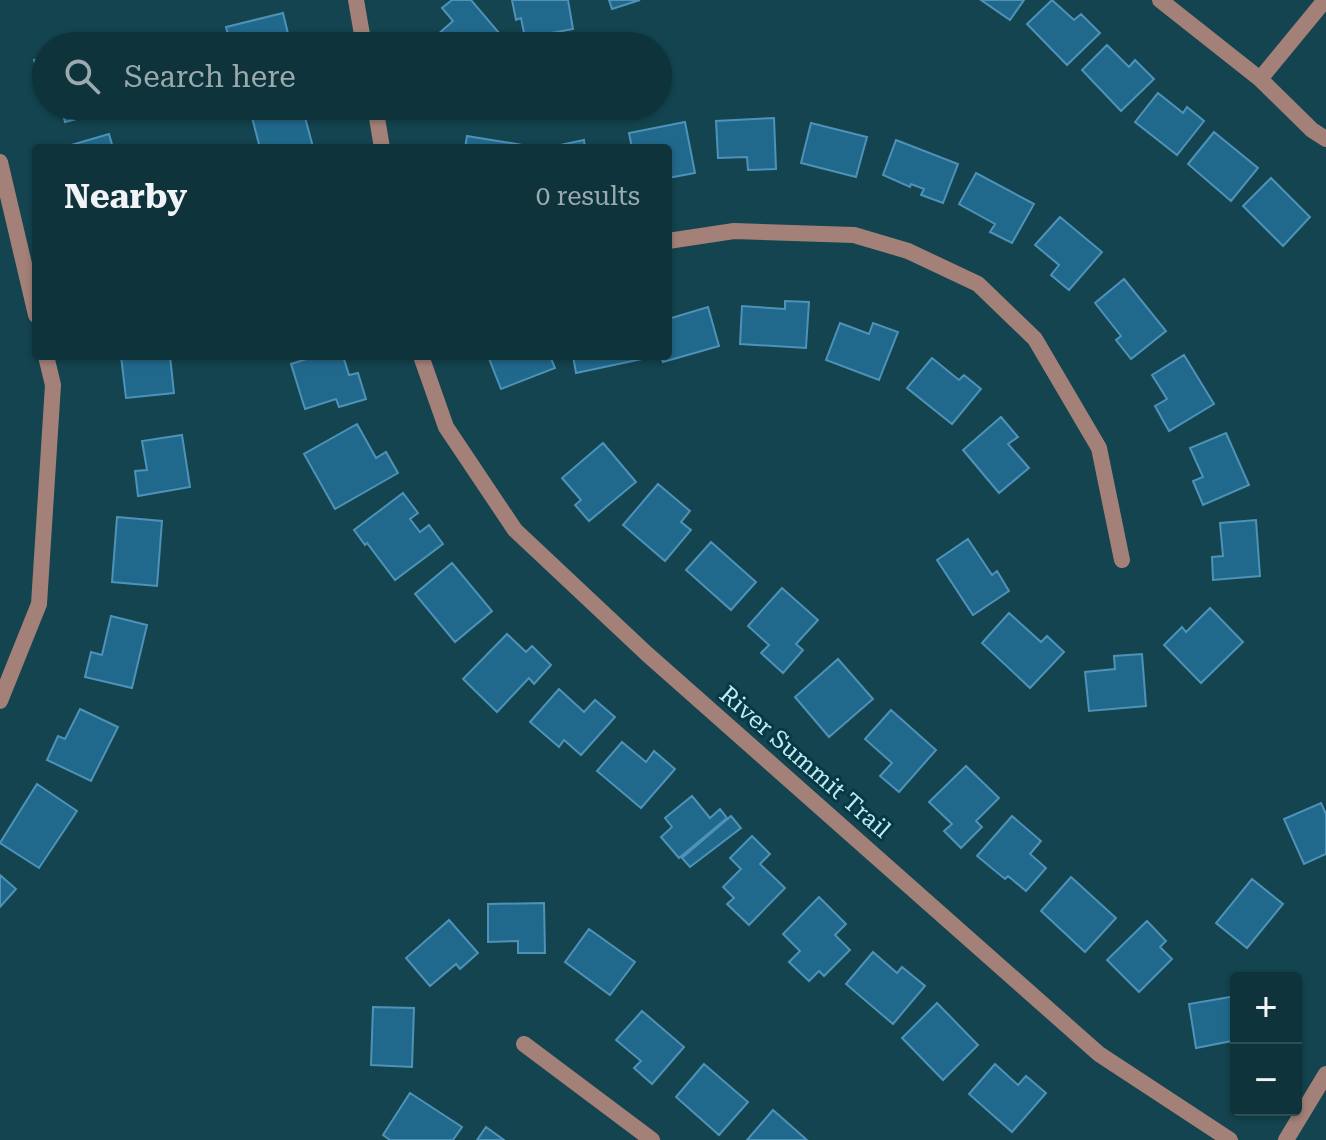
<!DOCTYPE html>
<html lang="en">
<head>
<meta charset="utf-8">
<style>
  :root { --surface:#0e333b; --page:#173b42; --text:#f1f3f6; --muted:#9baaaf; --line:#2e4e55 }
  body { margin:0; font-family:"Roboto Serif",serif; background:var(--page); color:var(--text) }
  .controls { position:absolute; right:24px; bottom:24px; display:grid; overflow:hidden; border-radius:8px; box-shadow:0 2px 6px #0004 }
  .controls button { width:72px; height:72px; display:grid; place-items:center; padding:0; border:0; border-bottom:2px solid var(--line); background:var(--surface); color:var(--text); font:40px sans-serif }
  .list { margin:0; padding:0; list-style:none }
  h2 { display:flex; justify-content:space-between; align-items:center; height:104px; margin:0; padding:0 32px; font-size:34px }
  h2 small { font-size:26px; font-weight:400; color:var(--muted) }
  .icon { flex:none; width:44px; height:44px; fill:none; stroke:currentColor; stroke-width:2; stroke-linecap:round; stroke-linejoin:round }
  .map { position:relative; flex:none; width:1326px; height:1140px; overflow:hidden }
  .search { position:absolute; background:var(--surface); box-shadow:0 2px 6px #0004; left:32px; top:32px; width:640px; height:88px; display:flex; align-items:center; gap:20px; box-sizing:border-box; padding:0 28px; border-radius:44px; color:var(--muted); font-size:30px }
  .panel { position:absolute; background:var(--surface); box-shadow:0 2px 6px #0004; left:32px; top:144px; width:640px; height:216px; border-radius:8px }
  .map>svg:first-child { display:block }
  .building { fill:#21698c; stroke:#4e92b8; stroke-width:2 }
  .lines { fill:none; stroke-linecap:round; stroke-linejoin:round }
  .minor { stroke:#a38179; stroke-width:16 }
  .labels { text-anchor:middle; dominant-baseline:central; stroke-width:6; stroke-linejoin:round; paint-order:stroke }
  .street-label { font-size:24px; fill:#c1eaf4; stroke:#053a44 }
</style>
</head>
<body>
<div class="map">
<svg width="1326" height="1140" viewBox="0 0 1326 1140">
  <rect width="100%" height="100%" fill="#13444f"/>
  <path class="building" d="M 452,0 L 471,0 L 500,34 L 485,46 L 430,46 L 428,43 L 453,21 L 442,8 Z
    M 512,0 L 568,0 L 573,29 L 525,38 L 521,18 L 516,20 Z
    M 609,0 L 640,0 L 612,9 Z
    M 981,0 L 1024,0 L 1010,20 Z
    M 1052,0 L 1074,20 L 1081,14 L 1100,33 L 1067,65 L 1027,24 Z
    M 283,13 L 291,46 L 231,46 L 226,27 Z
    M 1107,45 L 1129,67 L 1135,60 L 1154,79 L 1121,111 L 1082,70 Z
    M 46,57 L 46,102 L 34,60 Z
    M 1158,93 L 1183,113 L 1187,107 L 1204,121 L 1177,155 L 1135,122 Z
    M 61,106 L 93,106 L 96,114 L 65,122 Z
    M 249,106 L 302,106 L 313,147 L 260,148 Z
    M 774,118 L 776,169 L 748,170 L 747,157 L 718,158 L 716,121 Z
    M 685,122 L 695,173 L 668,178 L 668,148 L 632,148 L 629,133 Z
    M 811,123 L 867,137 L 856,177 L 801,163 Z
    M 1214,132 L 1258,168 L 1231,201 L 1188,164 Z
    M 109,134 L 113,148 L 61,148 Z
    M 467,136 L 523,145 L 523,148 L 465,148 Z
    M 584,140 L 585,148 L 560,148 L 560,145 Z
    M 896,140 L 958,164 L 943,203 L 921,195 L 924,189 L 911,184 L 910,187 L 883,175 Z
    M 976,173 L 1034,204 L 1012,243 L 990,232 L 995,224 L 959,204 Z
    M 1271,178 L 1310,217 L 1283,246 L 1243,206 Z
    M 1060,217 L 1102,252 L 1069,290 L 1051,275 L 1059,265 L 1035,245 Z
    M 1124,279 L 1166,331 L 1131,359 L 1116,340 L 1121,336 L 1095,303 Z
    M 785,301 L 809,302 L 806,348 L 740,344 L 742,306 L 785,309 Z
    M 708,307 L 719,346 L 663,362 L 661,356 L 668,356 L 668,319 Z
    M 840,323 L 869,334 L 873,323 L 898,332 L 879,380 L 826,360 Z
    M 1184,355 L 1214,404 L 1169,431 L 1155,406 L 1167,399 L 1152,375 Z
    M 121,356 L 170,356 L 174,393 L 126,398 Z
    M 316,356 L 343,356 L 349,375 L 358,373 L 366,399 L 339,407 L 336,399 L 305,409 L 291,364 Z
    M 488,356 L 550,356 L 555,368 L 501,389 Z
    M 573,356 L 641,356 L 642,359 L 576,373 Z
    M 932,358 L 959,380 L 964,375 L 981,389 L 952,424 L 907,388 Z
    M 1001,417 L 1018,437 L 1008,444 L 1029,468 L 999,493 L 963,450 Z
    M 357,424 L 376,458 L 386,452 L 398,473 L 335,509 L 304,454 Z
    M 1226,433 L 1249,485 L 1203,505 L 1193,481 L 1203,477 L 1190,448 Z
    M 182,435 L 190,487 L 138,496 L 135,471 L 147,470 L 142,441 Z
    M 603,443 L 636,482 L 589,521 L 575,505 L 581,500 L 562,478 Z
    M 658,484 L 690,511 L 681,522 L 691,530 L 665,561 L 623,525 Z
    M 403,493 L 418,513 L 410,519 L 420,532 L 429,525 L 443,544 L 395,580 L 367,543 L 365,545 L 354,530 Z
    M 117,517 L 162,521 L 157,586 L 112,582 Z
    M 1256,520 L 1260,576 L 1213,580 L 1212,557 L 1223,556 L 1220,523 Z
    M 968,539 L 992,575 L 997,571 L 1009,591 L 973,615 L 937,560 Z
    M 711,542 L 756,582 L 731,610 L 686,570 Z
    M 452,563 L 492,611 L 455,642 L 415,594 Z
    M 782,588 L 818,620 L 796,644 L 803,650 L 783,673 L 761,653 L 769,645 L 748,626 Z
    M 1210,608 L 1243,642 L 1201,683 L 1164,645 L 1182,627 L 1186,632 Z
    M 1009,613 L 1041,642 L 1047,636 L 1064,652 L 1030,688 L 982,643 Z
    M 111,616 L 147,625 L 132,688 L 85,677 L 91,652 L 102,655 Z
    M 507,634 L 526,652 L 532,646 L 551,665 L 534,684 L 529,678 L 497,712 L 463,679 Z
    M 1142,654 L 1146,706 L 1089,711 L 1085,672 L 1115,669 L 1114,656 Z
    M 838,659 L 873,699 L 829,737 L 795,697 Z
    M 559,689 L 584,712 L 595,700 L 615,717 L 581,755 L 564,740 L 559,747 L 530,722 Z
    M 80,709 L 118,727 L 91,781 L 47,760 L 58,736 L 65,739 Z
    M 891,710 L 936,750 L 899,792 L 880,776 L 892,763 L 865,739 Z
    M 622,742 L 646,762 L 654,751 L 675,769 L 641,808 L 597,771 Z
    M 966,766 L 999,798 L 976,821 L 982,827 L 961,848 L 944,831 L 952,824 L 929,802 Z
    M 37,784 L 77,811 L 39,868 L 0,843 Z
    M 692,796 L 710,818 L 720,809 L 727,818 L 679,858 L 661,837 L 672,827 L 665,818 Z
    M 1321,803 L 1326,814 L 1326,854 L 1304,864 L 1284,819 Z
    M 731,816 L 741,828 L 690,867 L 682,858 Z
    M 1012,816 L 1041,841 L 1030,854 L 1046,868 L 1026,891 L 1008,876 L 1005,879 L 977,856 Z
    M 752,836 L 770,854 L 760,864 L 785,888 L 749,925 L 727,904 L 734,898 L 723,887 L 741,869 L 730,858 Z
    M 0,875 L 16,889 L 0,907 Z
    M 1071,877 L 1116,918 L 1085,952 L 1041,911 Z
    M 1252,879 L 1283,904 L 1247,948 L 1216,923 Z
    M 819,897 L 846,924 L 835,935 L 850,950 L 824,976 L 819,971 L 809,981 L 789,962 L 800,951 L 783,934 Z
    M 544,903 L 545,953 L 518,953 L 518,941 L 488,942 L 488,904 Z
    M 449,920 L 478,953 L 460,969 L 456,964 L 430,986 L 406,958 Z
    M 1147,921 L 1166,941 L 1160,947 L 1172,959 L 1139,992 L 1107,960 Z
    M 589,929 L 635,962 L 610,995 L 565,962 Z
    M 873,952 L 897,973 L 902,967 L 925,986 L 893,1024 L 846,984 Z
    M 1236,996 L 1236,1055 L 1232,1041 L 1196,1048 L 1189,1004 Z
    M 937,1003 L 978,1045 L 943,1080 L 902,1038 Z
    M 373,1007 L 414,1008 L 412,1067 L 371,1065 Z
    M 642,1011 L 684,1047 L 652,1084 L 634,1068 L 641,1061 L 616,1040 Z
    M 704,1064 L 748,1102 L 719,1135 L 676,1097 Z
    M 995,1064 L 1018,1085 L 1026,1076 L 1046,1093 L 1012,1132 L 969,1094 Z
    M 410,1093 L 462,1127 L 453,1140 L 390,1140 L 383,1135 Z
    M 773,1110 L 807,1140 L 747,1140 Z
    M 486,1127 L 504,1140 L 477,1140 Z"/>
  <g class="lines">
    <path class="minor" d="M 356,0 L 364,46
      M 1160,0 L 1260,79 L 1312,130 L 1326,139
      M 1260,79 L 1325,0
      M 375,106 L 382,148
      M 0,162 L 36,315
      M 668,241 L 734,231 L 854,235 L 908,251 L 978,284 L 1035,339 L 1099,448 L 1122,560
      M 421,356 L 446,427 L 515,530 L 647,654 L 1099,1054 L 1230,1140
      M 0,701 L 39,604 L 53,385 L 46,356
      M 524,1044 L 652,1140
      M 1286,1140 L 1326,1074"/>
  </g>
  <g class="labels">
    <g class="street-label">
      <text transform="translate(805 762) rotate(41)">River Summit Trail</text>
    </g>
  </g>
</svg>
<div class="controls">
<button>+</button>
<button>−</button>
</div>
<div class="search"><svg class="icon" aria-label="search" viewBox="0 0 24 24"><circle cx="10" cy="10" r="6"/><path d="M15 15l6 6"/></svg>Search here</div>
<section class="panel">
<h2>Nearby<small>0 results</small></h2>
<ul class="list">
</ul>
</section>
</div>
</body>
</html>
